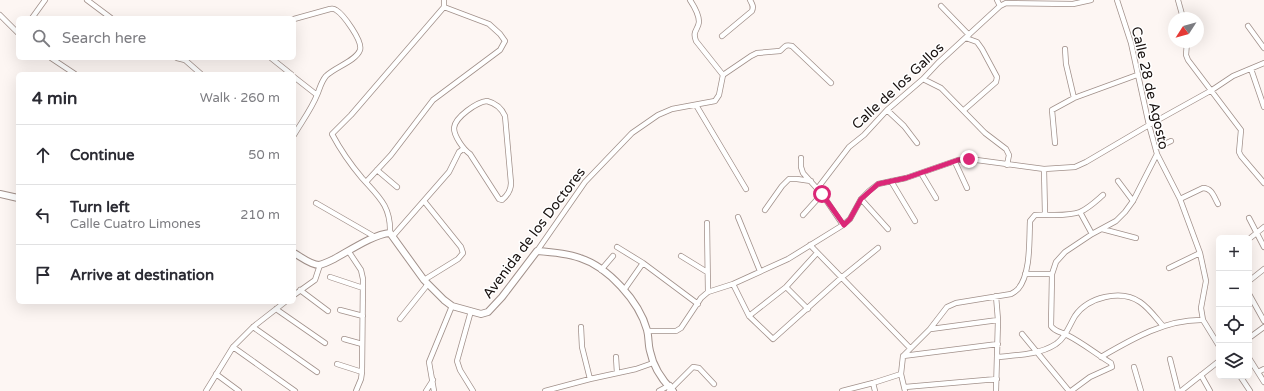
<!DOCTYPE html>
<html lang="en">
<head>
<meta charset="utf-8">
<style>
  :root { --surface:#fff; --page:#f7f7f7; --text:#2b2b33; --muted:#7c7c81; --line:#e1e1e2 }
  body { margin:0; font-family:"Varela Round",sans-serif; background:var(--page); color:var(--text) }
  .controls { position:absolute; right:12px; bottom:12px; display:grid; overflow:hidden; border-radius:6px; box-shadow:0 4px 16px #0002 }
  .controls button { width:36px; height:36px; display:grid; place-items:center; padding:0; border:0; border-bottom:1px solid var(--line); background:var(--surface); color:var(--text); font:20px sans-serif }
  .compass { position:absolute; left:1168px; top:12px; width:36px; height:36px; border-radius:50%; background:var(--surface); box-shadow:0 4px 16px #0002; rotate:234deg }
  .stop { position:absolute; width:12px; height:12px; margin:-9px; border:3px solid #db2777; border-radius:50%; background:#fff }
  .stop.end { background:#db2777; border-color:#fff; box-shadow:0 1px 4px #0008 }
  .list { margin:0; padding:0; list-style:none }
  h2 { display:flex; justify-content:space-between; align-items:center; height:52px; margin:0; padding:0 16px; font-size:17px }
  h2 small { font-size:13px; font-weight:400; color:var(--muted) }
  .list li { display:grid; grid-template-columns:26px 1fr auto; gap:12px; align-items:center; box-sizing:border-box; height:60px; padding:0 16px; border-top:1px solid var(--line) }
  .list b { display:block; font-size:15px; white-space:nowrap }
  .list p { margin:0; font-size:13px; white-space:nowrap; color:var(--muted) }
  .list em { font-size:13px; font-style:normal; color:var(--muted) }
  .icon { flex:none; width:22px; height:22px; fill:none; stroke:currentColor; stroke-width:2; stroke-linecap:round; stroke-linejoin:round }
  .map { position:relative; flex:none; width:1264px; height:391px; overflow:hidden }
  .search { position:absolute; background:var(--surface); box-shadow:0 4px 16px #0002; left:16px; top:16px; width:280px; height:44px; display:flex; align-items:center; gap:10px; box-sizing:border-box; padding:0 14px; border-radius:6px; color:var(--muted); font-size:15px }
  .panel { position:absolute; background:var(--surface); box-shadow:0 4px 16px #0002; left:16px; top:72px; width:280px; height:232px; border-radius:6px }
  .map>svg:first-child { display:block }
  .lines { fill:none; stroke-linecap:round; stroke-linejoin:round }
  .minor-casing { stroke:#a1908a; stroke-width:6 }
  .major-casing { stroke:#a1908a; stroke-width:8 }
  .minor { stroke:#fff; stroke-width:4.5 }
  .major { stroke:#fff; stroke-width:6 }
  .route { stroke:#db2777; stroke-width:5 }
  .labels { text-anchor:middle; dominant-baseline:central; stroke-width:3; stroke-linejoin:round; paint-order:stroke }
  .street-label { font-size:14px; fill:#18110f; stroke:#fff }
</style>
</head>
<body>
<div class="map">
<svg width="1264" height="391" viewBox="0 0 1264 391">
  <rect width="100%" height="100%" fill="#fdf6f3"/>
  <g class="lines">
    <defs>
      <path id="minor" d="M 87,0 L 111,18
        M 997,0 L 1000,6
        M 1178,0 L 1183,18
        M 941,6 L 969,35
        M 0,15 L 18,33
        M 32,18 L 45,0
        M 294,19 L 330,9 C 333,9 333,8 336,10 C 343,14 363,41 360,50 C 356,61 335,67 326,76 C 321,82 320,88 317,95 C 312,108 301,123 294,135
        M 1248,26 L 1264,48
        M 722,36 L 752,11 C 754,6 752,4 750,0
        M 1187,42 L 1186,55 L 1188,60 L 1241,130 L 1239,152 L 1241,156 L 1264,183
        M 1065,49 L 1066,64 L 1074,98
        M 51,58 L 75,74
        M 177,58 L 185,60 L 201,74
        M 271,58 L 291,74
        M 1251,69 L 1264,107
        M 723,75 L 751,56 L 757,53 L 780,51 C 785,47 785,44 792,46 L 831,83
        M 294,77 L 317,95
        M 923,79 L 941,88 L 985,133 L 1006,149 L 1009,155 L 1007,165
        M 487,101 C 495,103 501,107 505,116 L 511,183 C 511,190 508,195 502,200 L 499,199 L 470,154 C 463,149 454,136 454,128 C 455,117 477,102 487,101 Z
        M 696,105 L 746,189
        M 887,110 L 904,126 L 917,143
        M 964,110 L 996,82 L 997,77 L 982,49 L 977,42 L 966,38
        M 1055,143 L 1052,110 L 1074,98 L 1137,75
        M 1156,148 L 1171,141
        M 1157,154 L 1180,199 L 1200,253 L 1206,281 L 1201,308 L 1203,320 L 1219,346
        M 801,158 L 801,167 L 803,173 L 822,194 L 843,225
        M 955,162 L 967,188
        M 1044,169 L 1045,214
        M 377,170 L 397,187
        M 921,173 L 936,198
        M 891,181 L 915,221
        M 1118,181 L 1133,201
        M 366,182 L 391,155 L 433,100 L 500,50 L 505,41 L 500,34 L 489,24 L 444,7
        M 817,189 L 849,147 L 864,135 L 887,110 L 923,79 L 938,63 L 1000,6 L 1006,3 L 1073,4 L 1091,0
        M 861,199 L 888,229
        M 1180,199 L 1203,188 C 1212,188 1214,197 1218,204
        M 424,201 L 461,247 L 463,253 L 458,259 L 424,280
        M 316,203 L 375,237
        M 765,210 L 782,186 L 789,179 L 797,179 L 811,181
        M 1080,212 L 1092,234
        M 803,215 L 822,194
        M 738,217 L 760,271
        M 1249,218 L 1264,247
        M 707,223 L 708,292
        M 1102,229 L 1136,238
        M 390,233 C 391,206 379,197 362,178 C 351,165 340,149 332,134 L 351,115 L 444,7 L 444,0
        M 393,236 L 449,172 L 459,152 L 463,149
        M 1249,239 L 1264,227
        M 810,245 L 910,348
        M 617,247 L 643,263 L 698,304
        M 537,251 L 585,182 L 632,133 L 658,115 L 672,109 L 715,101 L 719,95 L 723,75 L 696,41 C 692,31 698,30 699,22 C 699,14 694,6 690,0
        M 349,252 L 361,270 L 363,279 L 362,372 L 361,379 L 356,391
        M 681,256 L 707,272
        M 1169,268 L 1200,253
        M 601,270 L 613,256
        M 1025,274 L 1052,274
        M 330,277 L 363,288
        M 1249,281 L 1264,269
        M 733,284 L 749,316 L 773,339 L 841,278 L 878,248
        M 786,287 L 808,309
        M 300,290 L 328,311
        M 624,290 L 643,263
        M 1249,294 L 1264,321
        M 294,295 L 315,280 L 320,265
        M 276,309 L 325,343
        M 340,310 L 363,316
        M 471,311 L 457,361 L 460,370 L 473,391
        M 749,316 L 786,287 L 817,253
        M 400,319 L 428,284
        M 253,327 L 317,372
        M 581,327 L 582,347 L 590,379
        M 931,329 L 998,320
        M 647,331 L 676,331 L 681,328 L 701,298 L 708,292 L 733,284 L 788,259 L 843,225 L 850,219 L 861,199 L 869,191 L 878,184 L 906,178 L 958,160 L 969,159 L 1044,169 L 1075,167 L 1086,162 L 1149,125 L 1212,90 L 1233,76 L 1264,63
        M 1022,334 L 1069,391
        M 1249,338 L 1264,327
        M 344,339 L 362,344
        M 233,347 L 295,391
        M 903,356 L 998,344
        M 616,357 L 617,373
        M 997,357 C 1017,355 1039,355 1056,344 C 1066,337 1069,326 1075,316 C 1088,297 1121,289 1140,302 C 1149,308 1156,318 1163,326
        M 1101,357 C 1132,339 1166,319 1203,320
        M 1249,358 L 1264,382
        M 1170,359 L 1178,391
        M 337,364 L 362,372
        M 1134,367 L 1141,391
        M 1258,372 L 1264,369
        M 216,374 L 239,391
        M 1201,375 L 1210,391
        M 1240,376 L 1250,391
        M 873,383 L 875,391
        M 905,387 L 997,379
        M 206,391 L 233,347 L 253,327 L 285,302
        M 426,391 L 433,380
        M 434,391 L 429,362 L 452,306
        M 545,391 L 590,379 L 636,369 L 653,363
        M 659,391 L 670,385
        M 669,391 L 693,367 L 699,368 L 714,384
        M 842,391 L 873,383 L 901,374
        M 905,391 L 901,374 L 903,356 L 930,329 L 947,307 L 956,303 L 1011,294 C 1013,293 1016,291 1018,289 C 1031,274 1029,240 1030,221 L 1035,215 C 1049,214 1066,217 1080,212 C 1089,208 1096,201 1103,195
        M 996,391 L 998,320 L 996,296
        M 1071,391 L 1090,377 L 1112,367 L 1111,363 C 1096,354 1083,343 1067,335 C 1062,332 1055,332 1051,326 L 1052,274 L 1056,262 L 1065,252 L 1092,234 L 1116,221 L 1125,212 L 1133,201 L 1157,154 L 1149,125 L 1131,43 L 1117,0
        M 1181,391 L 1219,361"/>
      <path id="major" d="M 0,194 L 18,198
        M 294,253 C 301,257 311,265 319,265 C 324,264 330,261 334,259 C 349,251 374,234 390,233 L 424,280 L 444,300 L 452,306 L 481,314 L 488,312 L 502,297 L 537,251 C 552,252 566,253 580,258 C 608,267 639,301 647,330 C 649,337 648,344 650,351 C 653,366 662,380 673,391"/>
    </defs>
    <use href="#minor" class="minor-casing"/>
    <use href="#major" class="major-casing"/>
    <use href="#minor" class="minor"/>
    <use href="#major" class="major"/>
  </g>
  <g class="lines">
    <path class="route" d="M 822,194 L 844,225 L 850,219 L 861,199 L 878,184 L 906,178 L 958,160 L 969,159"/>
  </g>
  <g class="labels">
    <g class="street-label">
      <text transform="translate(898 86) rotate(-43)">Calle de los Gallos</text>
      <text transform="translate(1150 88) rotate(77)">Calle 28 de Agosto</text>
      <text transform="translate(534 233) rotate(-53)">Avenida de los Doctores</text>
    </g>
  </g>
</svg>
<div class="controls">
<button>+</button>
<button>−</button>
<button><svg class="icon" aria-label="locate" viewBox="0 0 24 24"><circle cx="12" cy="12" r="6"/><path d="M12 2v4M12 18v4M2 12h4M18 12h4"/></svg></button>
<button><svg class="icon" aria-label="layers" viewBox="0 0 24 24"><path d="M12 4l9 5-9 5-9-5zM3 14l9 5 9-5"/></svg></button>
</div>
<svg class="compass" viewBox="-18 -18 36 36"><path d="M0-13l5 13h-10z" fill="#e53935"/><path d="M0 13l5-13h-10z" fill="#7c7c81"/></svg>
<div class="stop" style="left:822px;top:194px"></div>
<div class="stop end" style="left:969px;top:159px"></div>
<div class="search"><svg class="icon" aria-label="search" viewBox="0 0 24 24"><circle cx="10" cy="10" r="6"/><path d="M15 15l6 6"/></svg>Search here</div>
<section class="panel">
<h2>4 min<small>Walk · 260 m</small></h2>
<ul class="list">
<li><svg class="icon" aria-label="ahead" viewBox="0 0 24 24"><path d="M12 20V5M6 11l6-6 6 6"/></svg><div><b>Continue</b></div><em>50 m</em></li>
<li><svg class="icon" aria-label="left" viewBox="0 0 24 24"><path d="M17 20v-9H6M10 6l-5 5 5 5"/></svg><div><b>Turn left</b><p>Calle Cuatro Limones</p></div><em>210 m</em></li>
<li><svg class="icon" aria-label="arrive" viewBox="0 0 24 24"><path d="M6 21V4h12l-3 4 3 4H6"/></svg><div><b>Arrive at destination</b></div></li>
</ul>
</section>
</div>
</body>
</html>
